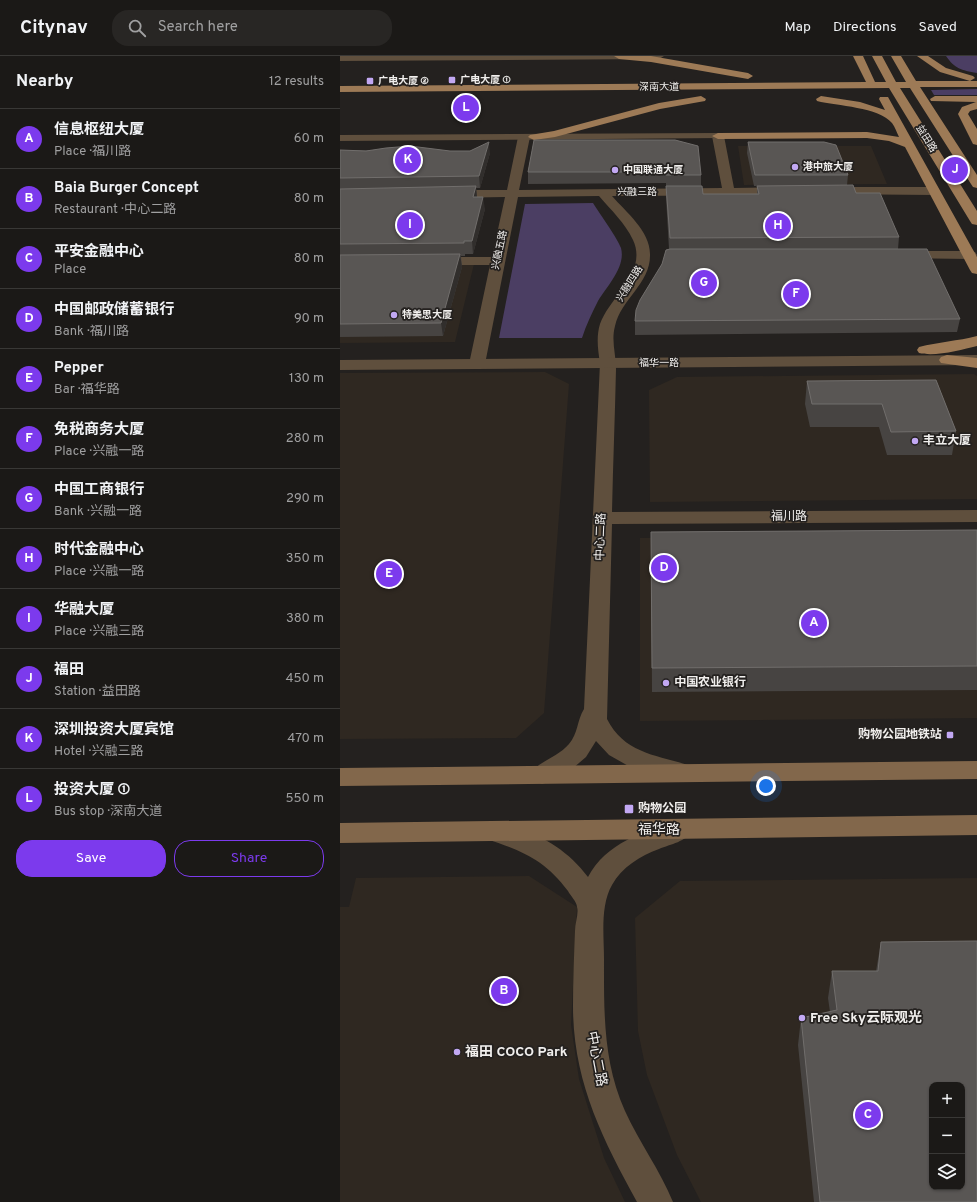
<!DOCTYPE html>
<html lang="en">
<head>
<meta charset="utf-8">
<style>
  :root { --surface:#1b1917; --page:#282624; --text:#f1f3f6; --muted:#a0a0a1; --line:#393836; --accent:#7c3aed }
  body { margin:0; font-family:Overpass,"Noto Sans SC",sans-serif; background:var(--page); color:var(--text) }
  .controls { position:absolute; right:12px; bottom:12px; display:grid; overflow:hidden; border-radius:8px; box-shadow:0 1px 3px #0004 }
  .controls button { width:36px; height:36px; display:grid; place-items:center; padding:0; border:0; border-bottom:1px solid var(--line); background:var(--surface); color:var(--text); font:20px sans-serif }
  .you { position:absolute; left:426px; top:730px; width:14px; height:14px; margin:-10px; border:3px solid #fff; border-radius:50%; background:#1a73e8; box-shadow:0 0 0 6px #1a73e833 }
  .badge { display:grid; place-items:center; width:26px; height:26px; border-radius:50%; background:var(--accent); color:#fff; font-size:13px; font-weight:700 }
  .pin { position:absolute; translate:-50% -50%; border:2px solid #fff; box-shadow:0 1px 4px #0006 }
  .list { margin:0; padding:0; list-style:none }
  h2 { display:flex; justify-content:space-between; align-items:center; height:52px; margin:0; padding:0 16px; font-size:17px }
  h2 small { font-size:13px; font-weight:400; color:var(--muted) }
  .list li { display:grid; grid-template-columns:26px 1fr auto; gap:12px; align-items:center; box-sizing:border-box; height:60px; padding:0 16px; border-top:1px solid var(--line) }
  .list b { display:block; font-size:15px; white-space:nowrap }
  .list p { margin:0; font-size:13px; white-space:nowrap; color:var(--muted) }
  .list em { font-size:13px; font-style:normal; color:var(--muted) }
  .actions { display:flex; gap:8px; padding:12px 16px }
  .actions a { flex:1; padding:9px 0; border:1px solid var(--accent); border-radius:16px; text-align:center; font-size:14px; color:var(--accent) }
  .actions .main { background:var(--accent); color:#fff }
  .icon { flex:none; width:22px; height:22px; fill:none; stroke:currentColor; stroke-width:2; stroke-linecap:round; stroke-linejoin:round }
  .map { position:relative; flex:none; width:637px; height:1146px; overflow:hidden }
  header { display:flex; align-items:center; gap:24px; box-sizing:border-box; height:56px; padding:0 20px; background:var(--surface); border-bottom:1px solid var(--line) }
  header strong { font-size:19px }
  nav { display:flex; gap:22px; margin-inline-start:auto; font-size:14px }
  .search { width:280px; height:36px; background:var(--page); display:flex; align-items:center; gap:10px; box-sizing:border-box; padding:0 14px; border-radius:16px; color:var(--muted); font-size:15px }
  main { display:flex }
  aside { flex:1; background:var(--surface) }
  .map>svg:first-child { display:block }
  .built { fill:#2f2821; fill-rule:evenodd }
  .green { fill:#4b3e63 }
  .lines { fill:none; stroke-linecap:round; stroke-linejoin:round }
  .minor { fill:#5f4f3d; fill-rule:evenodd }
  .tertiary { fill:#5f4f3d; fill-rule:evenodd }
  .secondary { fill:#82674b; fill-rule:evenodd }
  .primary { fill:#9d7a56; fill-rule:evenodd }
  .wall { fill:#474442 }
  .shaded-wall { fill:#312e2c }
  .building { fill:#595654; stroke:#716e6c; fill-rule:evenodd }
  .poi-dot { fill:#c2a8f3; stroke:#24211f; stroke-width:1.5 }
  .labels { text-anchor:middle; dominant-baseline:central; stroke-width:3.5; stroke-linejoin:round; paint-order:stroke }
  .far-poi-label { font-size:10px; font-weight:bold; fill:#f1efed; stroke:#24211f; text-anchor:start }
  .far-street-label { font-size:10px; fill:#f1efed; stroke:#24211f }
  .poi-label { font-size:12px; font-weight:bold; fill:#f1efed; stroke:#24211f; text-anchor:start }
  .street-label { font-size:12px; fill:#f1efed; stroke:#24211f }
  .near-street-label { font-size:14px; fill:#f1efed; stroke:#24211f }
  .near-poi-label { font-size:14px; font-weight:bold; fill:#f1efed; stroke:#24211f; text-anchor:start }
</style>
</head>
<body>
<header>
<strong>Citynav</strong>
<div class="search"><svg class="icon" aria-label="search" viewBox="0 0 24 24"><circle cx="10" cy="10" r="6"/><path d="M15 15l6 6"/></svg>Search here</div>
<nav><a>Map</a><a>Directions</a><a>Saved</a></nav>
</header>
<main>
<aside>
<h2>Nearby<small>12 results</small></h2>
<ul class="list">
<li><span class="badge">A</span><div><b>信息枢纽大厦</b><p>Place · 福川路</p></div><em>60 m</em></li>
<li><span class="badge">B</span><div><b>Baia Burger Concept</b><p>Restaurant · 中心二路</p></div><em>80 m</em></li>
<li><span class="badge">C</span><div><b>平安金融中心</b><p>Place</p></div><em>80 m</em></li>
<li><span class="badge">D</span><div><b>中国邮政储蓄银行</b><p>Bank · 福川路</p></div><em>90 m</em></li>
<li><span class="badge">E</span><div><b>Pepper</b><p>Bar · 福华路</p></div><em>130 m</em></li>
<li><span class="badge">F</span><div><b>免税商务大厦</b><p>Place · 兴融一路</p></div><em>280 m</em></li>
<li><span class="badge">G</span><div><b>中国工商银行</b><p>Bank · 兴融一路</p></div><em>290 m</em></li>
<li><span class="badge">H</span><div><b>时代金融中心</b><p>Place · 兴融一路</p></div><em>350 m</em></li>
<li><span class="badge">I</span><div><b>华融大厦</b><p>Place · 兴融三路</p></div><em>380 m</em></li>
<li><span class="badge">J</span><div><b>福田</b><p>Station · 益田路</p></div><em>450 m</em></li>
<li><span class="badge">K</span><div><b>深圳投资大厦宾馆</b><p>Hotel · 兴融三路</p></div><em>470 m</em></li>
<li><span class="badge">L</span><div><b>投资大厦 ①</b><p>Bus stop · 深南大道</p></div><em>550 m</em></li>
</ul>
<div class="actions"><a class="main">Save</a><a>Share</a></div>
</aside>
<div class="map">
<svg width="637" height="1146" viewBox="0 0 637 1146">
  <rect width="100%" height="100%" fill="#24211f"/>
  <path class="built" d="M 398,90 L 531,90 L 547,128 L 404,129 Z
    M 134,208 L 115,286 L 0,287 L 0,209 Z
    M 205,316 L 229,328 L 204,657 L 176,682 L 0,683 L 0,317 Z
    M 634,318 L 637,320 L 637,443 L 310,446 L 309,334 L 337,321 Z
    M 637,478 L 637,662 L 300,665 L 300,482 Z
    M 189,820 L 237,851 L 231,969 L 239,1023 L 264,1102 L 285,1146 L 0,1146 L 0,851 L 9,851 L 16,822 Z
    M 637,822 L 637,1146 L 361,1146 L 337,1099 L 307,1019 L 298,975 L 295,862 L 340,825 ZM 592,1029 L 622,1029 L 622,1131 L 592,1131 Z"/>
  <path class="green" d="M 606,0 L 637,0 L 637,17 C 621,14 615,13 606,0 Z
    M 637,33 L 637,39 L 594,39 L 591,34 Z
    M 253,147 C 260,158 278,183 281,192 C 286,211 267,230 258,245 C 252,257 246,269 242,282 L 159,282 L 185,148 Z"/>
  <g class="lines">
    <path class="minor" d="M 378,77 L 384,80 L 394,132 L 447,131 L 451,132 L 453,135 L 451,138 L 447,139 L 272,140 C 286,156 310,175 310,198 C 311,227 281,243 275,270 C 271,285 276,298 276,313 C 275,360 273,408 272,456 L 637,454 L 637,466 L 272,468 L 267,663 C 284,697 316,699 348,709 L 352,715 L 348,721 L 339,724 L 292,712 L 269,699 L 256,685 L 246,701 L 232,713 L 211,725 L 202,728 L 193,725 L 189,719 C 197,706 218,701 229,688 C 238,678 237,664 244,653 L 260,307 C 258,294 256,281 260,268 C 270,240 308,216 293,184 C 285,167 271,154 259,140 L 178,141 L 145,308 L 143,311 L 137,313 L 131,311 L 129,308 L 150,209 L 91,209 L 86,208 L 84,205 L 86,202 L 91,201 L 152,201 L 165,141 L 107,142 L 103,141 L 101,138 L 103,135 L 107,134 L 167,134 L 178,81 L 184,78 L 190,81 L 179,134 L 382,132 L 372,80 Z
      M 485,131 L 594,131 L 598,132 L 600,135 L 598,138 L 594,139 L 481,138 L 479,135 L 481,132 Z
      M 560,195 L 630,195 L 635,196 L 637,199 L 635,202 L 630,203 L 555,202 L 553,199 L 555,196 Z
      M 339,764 L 348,767 L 352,774 C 346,786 331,788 319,793 C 300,800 282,811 272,829 C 260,850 264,880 264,903 C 264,956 263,1006 285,1055 C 299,1086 320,1114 333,1146 L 297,1146 C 262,1082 233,1025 233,950 C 233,925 234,900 235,875 C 235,867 239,857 237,851 C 237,846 230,839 228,835 C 205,804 181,794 146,783 L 142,776 L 146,769 C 157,765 164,768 175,772 C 206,781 229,796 248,821 C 266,787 304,775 339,764 Z"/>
    <path class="tertiary" d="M 0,0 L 324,0 L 319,3 L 0,5 Z
      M 378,77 L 382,78 L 384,80 L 382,82 L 0,85 L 0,79 Z
      M 637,299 L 637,309 L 0,314 L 0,304 Z"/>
    <path class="secondary" d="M 637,705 L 637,723 L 0,730 L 0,712 Z
      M 637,759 L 637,779 L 0,787 L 0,767 Z"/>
    <path class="primary" d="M 274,0 L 311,0 L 408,17 L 413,20 L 408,23 L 311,6 L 279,3 Z
      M 513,0 L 523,0 L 535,26 L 546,26 L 532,0 L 542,0 L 556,26 L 566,26 L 551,0 L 561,0 L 576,25 L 637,25 L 637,31 L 580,31 L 637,119 L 637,132 L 633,131 L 631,128 L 570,32 L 560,32 L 637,155 L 637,169 L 632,168 L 630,165 L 549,32 L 0,36 L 0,30 L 526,26 Z
      M 577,0 L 588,0 L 606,12 L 633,20 L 635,22 L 630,25 L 600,16 Z
      M 361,40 L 366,43 L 365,45 L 320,53 L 215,81 L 194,84 L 188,81 L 190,79 L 214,75 L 319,47 Z
      M 481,40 L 520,46 L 545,54 L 539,43 L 540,41 L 548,41 L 637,201 L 637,218 L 632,217 L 630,214 L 565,91 L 549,85 L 527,82 L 378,83 L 372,80 L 378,77 L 527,76 L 559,81 C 557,77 555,71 552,67 C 539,51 497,50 477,45 L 476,43 Z
      M 595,40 L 637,40 L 637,53 L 630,55 L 628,58 L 637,73 L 637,89 L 633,88 L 618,58 L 622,51 L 636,46 L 591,45 L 590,43 Z
      M 637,280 L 637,290 C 621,294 595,301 579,297 L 577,294 L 579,291 C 598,286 618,285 637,280 Z
      M 607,299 L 637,302 L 637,312 L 601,307 L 599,304 L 601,301 Z"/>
  </g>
  <path class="wall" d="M 194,84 L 361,119 L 361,130 L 363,138 L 417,138 L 417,130 L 414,130 L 407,97 L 408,86 L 508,119 L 507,129 L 516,137 L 559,181 L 558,193 L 620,263 L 617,276 L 295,279 L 295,265 L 329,193 L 326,141 L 326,127 L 188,128 L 188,116 Z
    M 0,94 L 150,97 L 140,132 L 136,132 L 137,141 L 145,153 L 133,198 L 125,198 L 125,200 L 121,200 L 122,211 L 103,280 L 0,281 Z
    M 596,324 L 616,375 L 612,399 L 547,399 L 539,371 L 470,371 L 465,348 L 467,325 Z
    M 637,474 L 637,634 L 312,636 L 311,476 Z
    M 541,886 L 637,1146 L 474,1146 L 458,989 L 461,962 L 490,956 L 488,942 L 492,915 L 536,915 Z"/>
  <path class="shaded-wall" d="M 149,86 L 150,97 L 140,132 L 139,120 Z
    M 136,130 L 137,142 L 133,141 Z
    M 143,141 L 145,153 L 133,198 L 132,185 Z
    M 120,198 L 122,211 L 103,280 L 101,267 Z"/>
  <path class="building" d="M 194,84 L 335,84 L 358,90 L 361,119 L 326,119 L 326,116 L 188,116 Z
    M 149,86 L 139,120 L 0,122 L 0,94 L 26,95 L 46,92 L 70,90 L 110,95 L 130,95 Z
    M 408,86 L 484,86 L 496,89 L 508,119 L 415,119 Z
    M 513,129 L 516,137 L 540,137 L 559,181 L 330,182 L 326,130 L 362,130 L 363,138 L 419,138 L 417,130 Z
    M 136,130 L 133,141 L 143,141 L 132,185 L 124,185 L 124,187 L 0,188 L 0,133 Z
    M 330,193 L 587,193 L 620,263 L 295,265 L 296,254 L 300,244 L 322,208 L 326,194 Z
    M 120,198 L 101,267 L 0,268 L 0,199 Z
    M 596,324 L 616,375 L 551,376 L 542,348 L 472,348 L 467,325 Z
    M 637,474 L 637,610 L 312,612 L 311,476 Z
    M 637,885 L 637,1146 L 480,1146 L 461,962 L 497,954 L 492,915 L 538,915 L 541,886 ZM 592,1029 L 622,1029 L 622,1131 L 592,1131 Z"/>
  <g class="poi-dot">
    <rect x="108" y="20" width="8" height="8" rx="2"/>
    <rect x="26" y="21" width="8" height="8" rx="2"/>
    <circle cx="455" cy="111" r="4"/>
    <circle cx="275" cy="114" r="4"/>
    <circle cx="54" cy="259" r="4"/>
    <circle cx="575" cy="385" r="4"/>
    <circle cx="326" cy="627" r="4"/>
    <rect x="606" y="675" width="8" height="8" rx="2"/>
    <rect x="284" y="748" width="10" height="10" rx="2"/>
    <circle cx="462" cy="962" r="4"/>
    <circle cx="117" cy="996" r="4"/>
  </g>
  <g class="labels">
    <g class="far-poi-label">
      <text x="120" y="24">广电大厦 ①</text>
      <text x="38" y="25">广电大厦 ②</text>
      <text x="463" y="111">港中旅大厦</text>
      <text x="283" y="114">中国联通大厦</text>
      <text x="62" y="259">特美思大厦</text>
    </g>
    <g class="far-street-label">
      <text x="319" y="31">深南大道</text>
      <text transform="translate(586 83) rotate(58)">益田路</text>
      <text x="297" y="136">兴融三路</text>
      <text transform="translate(160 194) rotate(-78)">兴融五路</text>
      <text transform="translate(290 228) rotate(-58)">兴融四路</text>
      <text x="319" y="307">福华一路</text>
    </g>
    <g class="poi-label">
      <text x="583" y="385">丰立大厦</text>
      <text x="334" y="627">中国农业银行</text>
      <text x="602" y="679" text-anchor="end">购物公园地铁站</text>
      <text x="298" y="753">购物公园</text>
    </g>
    <g class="street-label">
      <text x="449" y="461">福川路</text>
      <text transform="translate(261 481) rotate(-88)">中心二路</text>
    </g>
    <g class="near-street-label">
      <text x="319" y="774">福华路</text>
      <text transform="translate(256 1003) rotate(79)">中心二路</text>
    </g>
    <g class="near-poi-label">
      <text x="470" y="962">Free Sky云际观光</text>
      <text x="125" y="996">福田 COCO Park</text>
    </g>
  </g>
</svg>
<div class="controls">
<button>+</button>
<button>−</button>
<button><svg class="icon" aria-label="layers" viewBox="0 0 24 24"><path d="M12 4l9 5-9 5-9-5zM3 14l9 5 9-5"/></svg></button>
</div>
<div class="you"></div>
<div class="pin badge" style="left:474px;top:567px">A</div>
<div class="pin badge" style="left:164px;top:935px">B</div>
<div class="pin badge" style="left:528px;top:1059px">C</div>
<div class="pin badge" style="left:324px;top:512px">D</div>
<div class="pin badge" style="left:49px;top:518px">E</div>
<div class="pin badge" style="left:456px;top:238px">F</div>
<div class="pin badge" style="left:364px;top:227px">G</div>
<div class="pin badge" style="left:438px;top:170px">H</div>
<div class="pin badge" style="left:70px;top:169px">I</div>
<div class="pin badge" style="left:615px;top:114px">J</div>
<div class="pin badge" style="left:68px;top:104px">K</div>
<div class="pin badge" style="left:126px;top:52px">L</div>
</div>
</main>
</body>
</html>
